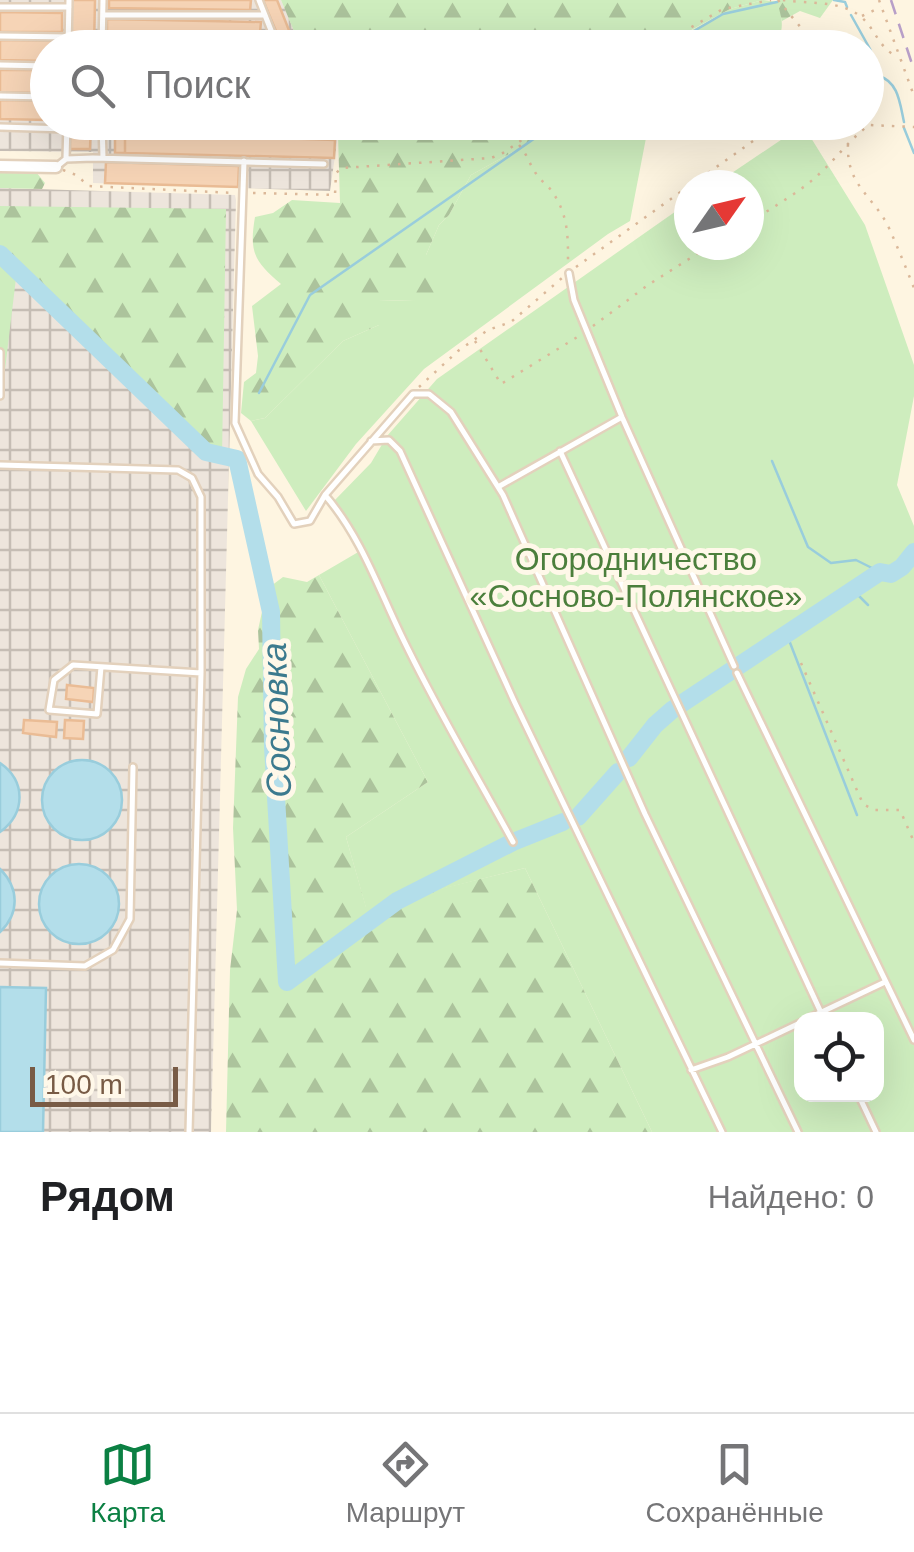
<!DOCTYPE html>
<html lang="ru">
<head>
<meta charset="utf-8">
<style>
  :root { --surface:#fff; --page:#f2f2f2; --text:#202124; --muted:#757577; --line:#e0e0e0; --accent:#0b8043 }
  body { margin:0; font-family:Helvetica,sans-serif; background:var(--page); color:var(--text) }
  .controls { position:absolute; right:30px; bottom:30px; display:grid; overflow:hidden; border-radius:20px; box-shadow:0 10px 40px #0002 }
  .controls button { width:90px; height:90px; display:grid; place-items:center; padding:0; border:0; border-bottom:2px solid var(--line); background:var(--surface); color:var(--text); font:50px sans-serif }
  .compass { position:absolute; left:674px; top:170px; width:90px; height:90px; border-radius:50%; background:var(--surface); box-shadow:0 10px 40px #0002; rotate:56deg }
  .scale { position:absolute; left:30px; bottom:25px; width:148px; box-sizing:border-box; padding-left:10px; border:5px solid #785b45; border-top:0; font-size:28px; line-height:35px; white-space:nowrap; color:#785b45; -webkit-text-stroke:8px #fff8e9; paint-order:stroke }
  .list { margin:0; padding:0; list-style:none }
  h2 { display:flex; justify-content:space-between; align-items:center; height:130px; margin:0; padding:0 40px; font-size:42px }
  h2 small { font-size:32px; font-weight:400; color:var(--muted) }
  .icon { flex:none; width:55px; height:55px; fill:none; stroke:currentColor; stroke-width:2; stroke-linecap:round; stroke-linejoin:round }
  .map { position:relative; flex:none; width:914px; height:1132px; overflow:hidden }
  .search { position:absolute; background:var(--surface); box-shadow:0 10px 40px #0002; left:30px; right:30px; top:30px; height:110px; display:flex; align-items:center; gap:25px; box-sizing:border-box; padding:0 35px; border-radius:55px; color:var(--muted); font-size:38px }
  .sheet { height:280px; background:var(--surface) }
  nav { display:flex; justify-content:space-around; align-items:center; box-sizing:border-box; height:140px; border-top:2px solid var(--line); background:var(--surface); font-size:28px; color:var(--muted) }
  nav a { display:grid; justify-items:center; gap:5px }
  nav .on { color:var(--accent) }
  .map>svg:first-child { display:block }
  .industrial { fill:url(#industrial-grid) }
  .green { fill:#ceedbe; fill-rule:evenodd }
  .forest { fill:url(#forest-firs) }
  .water { fill:#b3deea; stroke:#99cddc; stroke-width:2.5 }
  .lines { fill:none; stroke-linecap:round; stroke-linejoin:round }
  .stream { stroke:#99cddc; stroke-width:2.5 }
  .river { stroke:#b3deea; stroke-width:18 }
  .building { fill:#f6d4b6; stroke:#eabc95; stroke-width:2.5 }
  .service-casing { stroke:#e3d1bc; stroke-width:10 }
  .minor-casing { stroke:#e3d1bc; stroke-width:15 }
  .path { stroke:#dbb899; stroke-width:2.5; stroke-dasharray:2.5 8; stroke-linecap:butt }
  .service { stroke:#fff; stroke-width:5 }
  .minor { stroke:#fff; stroke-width:10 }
  .rail { stroke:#b89fc8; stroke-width:2.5; stroke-dasharray:15 10; stroke-linecap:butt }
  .labels { text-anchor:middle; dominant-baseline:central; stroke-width:10; stroke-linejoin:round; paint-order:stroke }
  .park-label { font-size:32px; fill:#4b7f3c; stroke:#fff8e9 }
  .water-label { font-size:35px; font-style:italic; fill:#3c7a8e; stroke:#fff8e9 }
</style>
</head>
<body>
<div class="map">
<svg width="914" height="1132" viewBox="0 0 914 1132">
  <defs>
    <pattern id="industrial-grid" width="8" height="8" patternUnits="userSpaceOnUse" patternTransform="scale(2.5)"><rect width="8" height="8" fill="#ede5dc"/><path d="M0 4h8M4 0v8" fill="none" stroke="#c5bdb4"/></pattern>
    <pattern id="forest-firs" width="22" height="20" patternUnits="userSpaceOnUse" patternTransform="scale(2.5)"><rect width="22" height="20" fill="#ceedbe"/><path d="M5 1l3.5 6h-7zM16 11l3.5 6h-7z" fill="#acc39c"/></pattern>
  </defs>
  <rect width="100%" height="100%" fill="#fef5e1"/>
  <path class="industrial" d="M 0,0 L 281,0 L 301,47 L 48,48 L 48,122 L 333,122 L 338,135 L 330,191 L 93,183 L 93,152 L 0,151 Z
    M 0,188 L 235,195 L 236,200 L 211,1132 L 0,1132 Z"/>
  <path class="green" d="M 763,0 L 779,2 C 782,21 787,38 767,47 L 660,48 L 730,9 Z
    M 556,123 L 706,123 L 704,128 L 689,132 L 681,125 L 671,124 L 661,136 L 646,138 L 630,221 L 608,234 L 424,369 L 356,444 L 306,511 L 251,421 L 265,418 L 343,341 L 379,325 L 378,300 L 414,301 L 426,255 L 439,225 L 449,215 L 471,175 L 520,148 Z
    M 803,125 L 865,225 L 914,365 L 914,396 L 897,485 L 914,526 L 914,1132 L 652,1132 L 525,868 L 366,908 L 346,837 L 428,782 L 319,575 L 360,551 L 333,502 L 371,463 L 387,436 L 437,379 L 689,202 L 689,245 L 749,245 L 749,185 L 714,185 ZM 802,1019 L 876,1019 L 876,1094 L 802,1094 Z
    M 0,263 L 16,278 L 4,378 L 0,348 Z"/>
  <path class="forest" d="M 281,0 L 763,0 L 730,9 L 660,47 L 301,48 Z
    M 777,0 L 833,0 L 820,18 L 800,11 L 782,21 Z
    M 333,123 L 556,123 L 520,148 L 471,175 L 449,215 L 439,225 L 426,255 L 442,290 L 414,301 L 379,300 L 379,325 L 343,341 L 265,418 L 251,421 L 241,413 L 244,382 L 256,373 L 258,356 L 252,306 L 281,284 C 254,261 249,252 255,217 L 273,213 L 292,200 L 340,203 L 338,135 Z
    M 0,171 L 36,172 L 45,183 L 42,189 L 0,188 Z
    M 0,206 L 226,209 L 222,458 L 0,247 Z
    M 319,575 L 428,782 L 346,837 L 366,907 L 525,868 L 652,1132 L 226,1132 L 230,970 L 237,910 L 233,828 L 238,697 L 246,669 L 259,649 L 258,630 L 267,589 L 283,577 L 307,582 Z"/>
  <path class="water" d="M42 800a40 40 0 1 1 80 0a40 40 0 1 1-80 0Z
    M 0,763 C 26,781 26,813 0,832 Z
    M39 904a40 40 0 1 1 80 0a40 40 0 1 1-80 0Z
    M 0,869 C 19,888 20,913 0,932 Z
    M 0,987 L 46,988 L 43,1132 L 0,1132 Z"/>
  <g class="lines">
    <path class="stream" d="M 834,0 L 845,2 L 847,7
      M 851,15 L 870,49 L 879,76 C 899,82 900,105 904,122
      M 665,48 L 723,14 L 777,2
      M 904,128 L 914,153
      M 259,393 L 310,295 L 558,122
      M 772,461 L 808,547 L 831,563 L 856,560 L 880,572
      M 854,591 L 868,605
      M 787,635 L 857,815"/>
    <path class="river" d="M 0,254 L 206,452 L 237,459 L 271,612 L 273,747 L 287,982 L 397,901 L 513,842 L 563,822
      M 629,758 L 655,725 L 672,710 L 880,572 L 891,574 L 902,567 L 914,552
      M 578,817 L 618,772"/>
  </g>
  <path class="building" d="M 72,0 L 95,0 L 94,48 L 71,48 Z
    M 109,0 L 251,0 L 250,10 L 109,8 Z
    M 263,0 L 277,0 L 296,48 L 283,48 Z
    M 0,12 L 62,13 L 62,32 L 0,32 Z
    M 107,19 L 261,22 L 260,32 L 265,32 L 265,41 L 107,38 Z
    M 0,40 L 60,41 L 61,48 L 48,48 L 48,61 L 0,60 Z
    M 0,70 L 48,70 L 48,93 L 0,92 Z
    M 0,100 L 48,101 L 48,120 L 0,119 Z
    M 70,122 L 91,122 L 90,149 L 70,149 Z
    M 131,122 L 299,122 L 298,127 Z
    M 115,133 L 125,133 L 125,153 L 115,153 Z
    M 125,133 L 335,140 L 334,158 L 125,153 Z
    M 106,162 L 239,166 L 238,187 L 105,183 Z
    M 67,685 L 94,688 L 93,702 L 66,699 Z
    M 24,720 L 57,722 L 56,737 L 23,733 Z
    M 65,720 L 84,721 L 83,739 L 64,738 Z"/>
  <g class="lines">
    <defs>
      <path id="service" d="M 259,0 L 278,48
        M 0,7 L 69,7
        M 103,15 L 265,15
        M 0,36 L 69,37
        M 102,44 L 276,43
        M 68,48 L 69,0
        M 102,48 L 103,0
        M 0,65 L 48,66
        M 0,96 L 48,97
        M 102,122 L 103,158
        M 0,127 L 67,129
        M 102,129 L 313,132 L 309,122
        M 66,159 L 67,122
        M 244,161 L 235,423 L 258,474 L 278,497 L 294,524 L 310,521 L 325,495 L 413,394 L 429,394 L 451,412 L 503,495 L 645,814 L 798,1132
        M 56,167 L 66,159 L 93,158 L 324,164
        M 569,273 L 574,300 L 622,417 L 734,666
        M 0,352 L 0,396
        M 371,441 L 389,440 L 400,451 L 515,703 L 722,1132
        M 560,451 L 824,1019
        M 0,465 L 178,470 L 192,478 L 201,497 L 201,673 L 189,1132
        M 498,487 L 622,417
        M 325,495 C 364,540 382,599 409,651 C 441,716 478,778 513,842
        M 101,667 L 97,714 L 49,710 L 54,680 L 73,665 L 201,673
        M 737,673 L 914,1040
        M 0,963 L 85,966 L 113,950 L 130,919 L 133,767
        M 807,1019 L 885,982
        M 691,1070 L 728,1057 L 802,1022
        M 858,1094 L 876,1132"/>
      <path id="minor" d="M 0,166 L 56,167"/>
    </defs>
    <use href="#service" class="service-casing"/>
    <use href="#minor" class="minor-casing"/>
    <path class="path" d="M 778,0 L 812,41 L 828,48
      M 783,0 C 807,4 840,0 860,16 C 876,29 878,48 898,57
      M 879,0 L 914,96
      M 862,16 L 881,7
      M 655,48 L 723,9 L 771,0
      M 848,144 C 846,186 874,196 889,228 C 898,248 906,268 914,288
      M 519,145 C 527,154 529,163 535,172 C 539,179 546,184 551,190 C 569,215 568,237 568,266
      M 63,170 L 76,175 L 89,186 L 235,193
      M 691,185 L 780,122
      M 253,193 L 335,195 L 336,173 L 342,168 L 491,158 L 503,153 L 548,122
      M 749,223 C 771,208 797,194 817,176 C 835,160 849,140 869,125 L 914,127
      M 576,267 L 689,186
      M 593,326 L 648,285 L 711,245
      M 475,341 L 501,384 L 579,336
      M 419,387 L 458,351 L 488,330 L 511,322 L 562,278
      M 801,663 L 863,804 L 874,810 L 900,810 L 914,842"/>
    <use href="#service" class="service"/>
    <use href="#minor" class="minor"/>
    <path class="rail" d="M 891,0 L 914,70"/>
  </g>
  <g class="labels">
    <g class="park-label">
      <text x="636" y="559">Огородничество<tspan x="636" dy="37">«Сосново-Полянское»</tspan></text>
    </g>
    <g class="water-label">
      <text transform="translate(276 720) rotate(-92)">Сосновка</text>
    </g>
  </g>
</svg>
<div class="controls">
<button><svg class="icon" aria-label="locate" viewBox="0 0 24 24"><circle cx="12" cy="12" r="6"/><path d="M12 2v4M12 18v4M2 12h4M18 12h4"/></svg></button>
</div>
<svg class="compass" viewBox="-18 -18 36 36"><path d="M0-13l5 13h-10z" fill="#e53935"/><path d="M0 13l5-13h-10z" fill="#757577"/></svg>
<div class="scale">100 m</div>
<div class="search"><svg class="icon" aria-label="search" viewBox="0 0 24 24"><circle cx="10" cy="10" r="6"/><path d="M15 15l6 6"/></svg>Поиск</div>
</div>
<section class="sheet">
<h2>Рядом<small>Найдено: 0</small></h2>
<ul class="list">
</ul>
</section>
<nav>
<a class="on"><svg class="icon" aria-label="map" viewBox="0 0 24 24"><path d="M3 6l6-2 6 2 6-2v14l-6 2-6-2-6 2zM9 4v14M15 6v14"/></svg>Карта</a>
<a><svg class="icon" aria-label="directions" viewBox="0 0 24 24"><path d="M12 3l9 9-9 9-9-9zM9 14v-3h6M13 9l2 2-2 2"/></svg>Маршрут</a>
<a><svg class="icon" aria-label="saved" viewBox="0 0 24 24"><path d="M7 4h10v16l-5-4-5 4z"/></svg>Сохранённые</a>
</nav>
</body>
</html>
